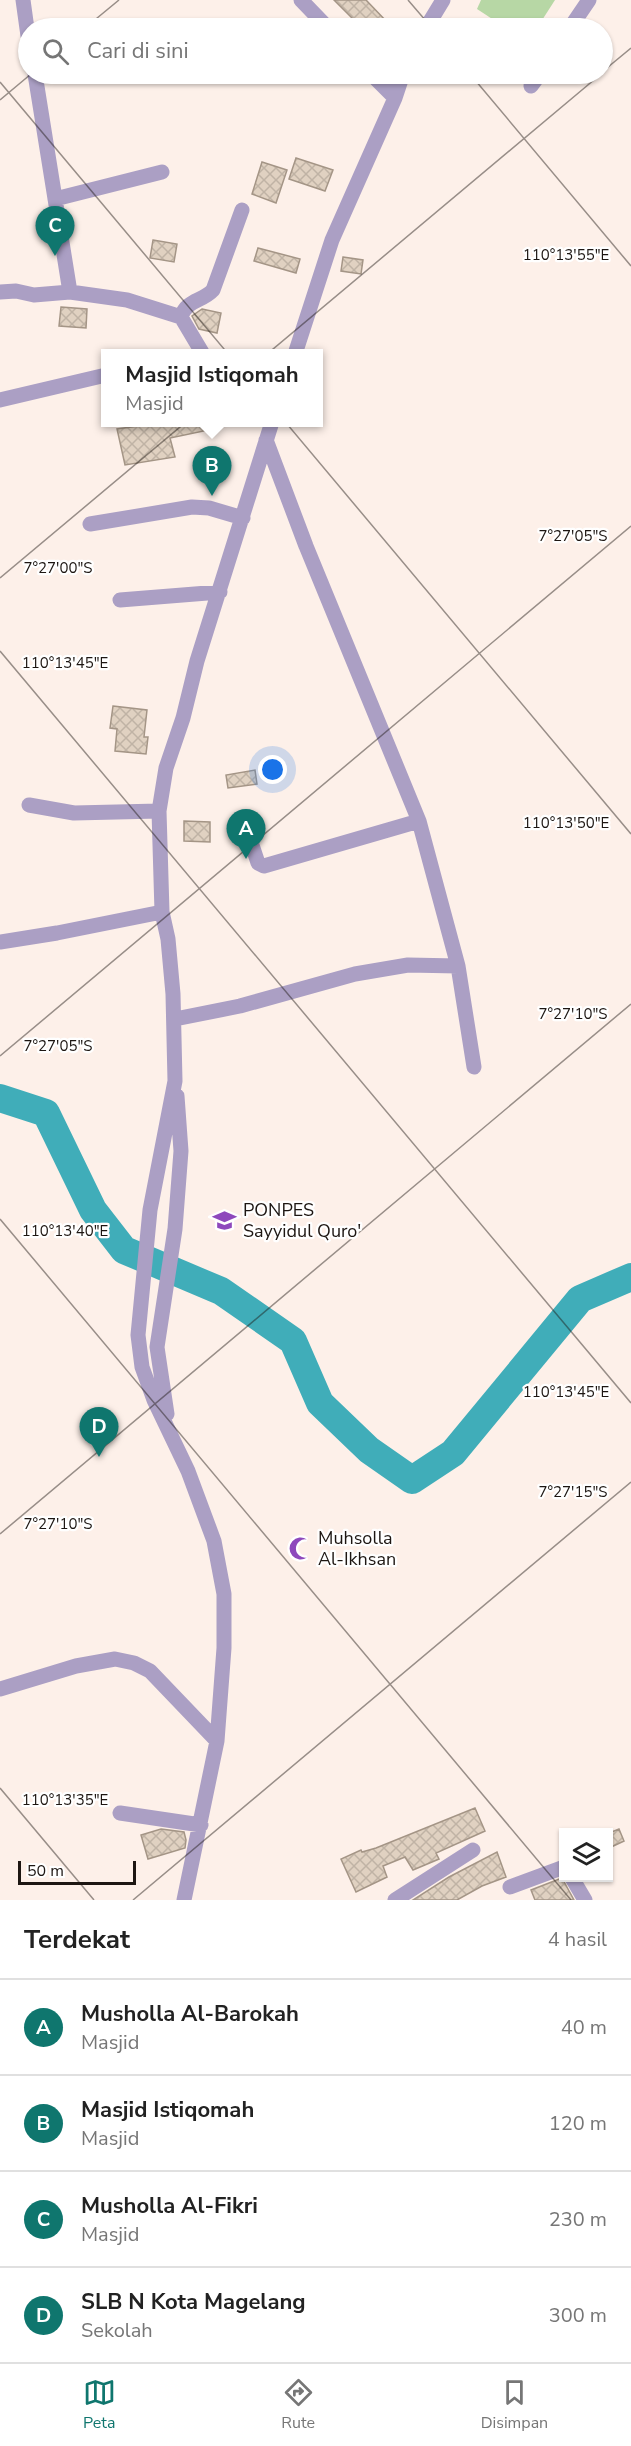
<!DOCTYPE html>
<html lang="id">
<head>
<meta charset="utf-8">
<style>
  :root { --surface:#fff; --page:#f6f6f6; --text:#222; --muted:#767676; --line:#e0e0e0; --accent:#0f766e }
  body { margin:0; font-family:"Nunito Sans",sans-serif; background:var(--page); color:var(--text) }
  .controls { position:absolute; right:18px; bottom:18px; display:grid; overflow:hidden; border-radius:0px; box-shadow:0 2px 4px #0004 }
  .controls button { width:54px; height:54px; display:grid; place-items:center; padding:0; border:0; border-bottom:2px solid var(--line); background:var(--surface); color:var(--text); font:30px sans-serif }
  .scale { position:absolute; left:18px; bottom:15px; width:118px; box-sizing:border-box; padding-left:6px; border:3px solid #1d1612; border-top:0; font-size:16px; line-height:21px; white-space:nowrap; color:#1d1612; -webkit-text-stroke:4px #fff; paint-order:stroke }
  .you { position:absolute; left:273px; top:770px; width:21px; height:21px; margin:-15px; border:4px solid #fff; border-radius:50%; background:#1a73e8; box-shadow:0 0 0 9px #1a73e833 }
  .badge { display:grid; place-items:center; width:39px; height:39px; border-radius:50%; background:var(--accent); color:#fff; font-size:20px; font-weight:700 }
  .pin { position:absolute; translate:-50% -50px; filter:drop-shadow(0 2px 3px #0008) }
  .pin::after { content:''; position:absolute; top:32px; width:21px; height:18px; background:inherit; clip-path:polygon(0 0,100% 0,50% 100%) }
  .popup { position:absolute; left:101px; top:349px; width:222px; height:78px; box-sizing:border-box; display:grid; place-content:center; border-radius:0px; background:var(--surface); filter:drop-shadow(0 2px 4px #0005); font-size:20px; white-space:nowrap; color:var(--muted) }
  .popup b { font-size:22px; color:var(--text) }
  .popup::after { content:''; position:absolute; left:50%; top:100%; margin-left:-12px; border:12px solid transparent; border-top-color:var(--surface) }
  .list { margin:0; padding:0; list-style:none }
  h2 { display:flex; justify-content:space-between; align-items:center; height:78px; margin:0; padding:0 24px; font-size:26px }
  h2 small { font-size:20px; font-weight:400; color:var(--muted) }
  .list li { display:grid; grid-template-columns:39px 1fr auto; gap:18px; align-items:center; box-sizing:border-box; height:96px; padding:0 24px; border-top:2px solid var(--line) }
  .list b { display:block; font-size:22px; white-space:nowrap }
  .list p { margin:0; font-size:20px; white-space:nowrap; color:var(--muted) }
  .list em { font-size:20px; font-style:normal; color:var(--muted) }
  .icon { flex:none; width:33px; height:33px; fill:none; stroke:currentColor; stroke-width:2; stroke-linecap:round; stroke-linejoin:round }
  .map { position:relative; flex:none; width:631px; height:1900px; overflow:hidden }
  .search { position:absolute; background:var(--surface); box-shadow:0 2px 4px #0004; left:18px; right:18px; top:18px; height:66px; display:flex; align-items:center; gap:15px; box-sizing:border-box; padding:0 21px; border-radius:33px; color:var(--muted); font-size:22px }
  .sheet { height:462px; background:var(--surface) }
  nav { display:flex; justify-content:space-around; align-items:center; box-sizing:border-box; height:84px; border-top:2px solid var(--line); background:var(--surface); font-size:16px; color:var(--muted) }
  nav a { display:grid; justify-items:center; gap:3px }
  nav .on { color:var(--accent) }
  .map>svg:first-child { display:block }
  .green { fill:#b7d7a5 }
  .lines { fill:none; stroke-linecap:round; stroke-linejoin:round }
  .river { stroke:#40adb9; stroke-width:28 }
  .building { fill:url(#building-cross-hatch); stroke:#a49586; stroke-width:1.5 }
  .minor { stroke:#ab9fc4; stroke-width:15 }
  .ticks { fill:none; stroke:#1d1612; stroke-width:1.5; stroke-opacity:0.45 }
  .labels { text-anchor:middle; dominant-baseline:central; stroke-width:4.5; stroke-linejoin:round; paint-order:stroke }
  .poi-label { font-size:18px; fill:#1d1612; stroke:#fff; text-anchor:start }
  .ticks-label { font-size:15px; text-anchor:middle; fill:#1d1612; stroke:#fff; stroke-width:4.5; stroke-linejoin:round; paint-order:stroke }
</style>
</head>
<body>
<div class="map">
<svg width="631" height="1900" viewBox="0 0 631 1900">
  <defs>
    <pattern id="building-cross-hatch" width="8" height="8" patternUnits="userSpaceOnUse" patternTransform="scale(1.5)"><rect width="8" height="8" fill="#e0d1c1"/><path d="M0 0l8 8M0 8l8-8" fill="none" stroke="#c0b3a5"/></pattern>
  </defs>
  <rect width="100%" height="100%" fill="#fdf0e9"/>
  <path class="green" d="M 481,0 L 555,0 L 537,28 L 506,28 L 477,9 Z"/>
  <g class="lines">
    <path class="river" d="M 0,1098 L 46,1113 L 93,1210 L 124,1250 L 221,1291 L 293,1341 L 320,1403 L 369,1450 L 412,1480 L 453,1453 L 580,1299 L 631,1277"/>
  </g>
  <path class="building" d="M 334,0 L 366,0 L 387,22 L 380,28 L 358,28 L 350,20 L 352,18 Z
    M 296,158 L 333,170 L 325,191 L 289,179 Z
    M 262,162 L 287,170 L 276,203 L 252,194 Z
    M 153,240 L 177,244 L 174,262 L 150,258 Z
    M 258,248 L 300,259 L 296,273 L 254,261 Z
    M 343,257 L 363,260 L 361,274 L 341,271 Z
    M 61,307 L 87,309 L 86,328 L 59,326 Z
    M 202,309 L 221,313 L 217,333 L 199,329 L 192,316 Z
    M 160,423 L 217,423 L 218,428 L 170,438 L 175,457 L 125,465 L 117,429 Z
    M 113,706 L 147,710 L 144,737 L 148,737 L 146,754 L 115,751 L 117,729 L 110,728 Z
    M 255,770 L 257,784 L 228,788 L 226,775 Z
    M 184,821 L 210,822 L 210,842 L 184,841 Z
    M 475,1808 L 485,1831 L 436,1853 L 439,1859 L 413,1870 L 405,1857 L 383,1866 L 387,1877 L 356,1892 L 341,1859 L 361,1850 L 362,1852 L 376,1848 Z
    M 161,1829 L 184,1832 L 186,1840 L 185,1848 L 148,1859 L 141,1835 Z
    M 619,1829 L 624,1841 L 609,1848 L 609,1833 Z
    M 497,1852 L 506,1877 L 482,1886 L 457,1900 L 413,1900 L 449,1877 Z
    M 562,1878 L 574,1900 L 535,1900 L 531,1890 Z"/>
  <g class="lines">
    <path class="minor" d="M 23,0 L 28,36
      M 301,0 L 328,28
      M 426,28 L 443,0
      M 570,28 L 589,0
      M 35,74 L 70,292 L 127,300 L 181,317 L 203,354
      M 371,74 L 395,98
      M 531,86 L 540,74
      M 55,199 L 162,172
      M 0,292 L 16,291 L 34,295 L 70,292
      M 181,317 C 187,299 202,302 213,290 L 242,210
      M 295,354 L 332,240 L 395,98 L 403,74
      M 0,400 L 106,375
      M 266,440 L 306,546 L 419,821 L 458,966 L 474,1067
      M 90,524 L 192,507 L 209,508 L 243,518
      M 120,600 L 220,592
      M 29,805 L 74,813 L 159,811
      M 252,845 L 258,863 L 264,866 L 419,821
      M 0,942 L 57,933 L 162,912
      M 175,1019 L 240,1006 L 355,974 L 408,965 L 458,966
      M 167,1414 L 157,1347 L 175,1229 L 181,1151 L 177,1096
      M 0,1689 L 76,1666 L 115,1659 L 134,1663 L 150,1671 L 217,1741
      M 120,1813 L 201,1825
      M 572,1878 L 585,1900
      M 510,1887 L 564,1867
      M 184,1900 L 217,1741 L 224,1648 L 224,1594 L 214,1541 L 188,1471 L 154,1400 L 142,1367 L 138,1335 L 150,1210 L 175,1081 L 173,994 L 168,939 L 162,912 L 159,811 L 166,768 L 183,718 L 197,661 L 272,422
      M 395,1900 L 473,1850"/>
  </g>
  <path class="ticks" d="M 408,0 L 432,28M 85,28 L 119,0M 602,72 L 631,48M 470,74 L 631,266M 0,82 L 631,834M 0,100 L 31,74M 0,578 L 601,74M 0,651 L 631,1403M 0,1056 L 631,526M 0,1219 L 571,1900M 0,1534 L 631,1004M 0,1788 L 94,1900M 133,1900 L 631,1482"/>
  <defs>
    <symbol id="school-bare" viewBox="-9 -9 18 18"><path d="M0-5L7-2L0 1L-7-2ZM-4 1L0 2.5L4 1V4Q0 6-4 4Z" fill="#8e48bc" stroke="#fff" stroke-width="2.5" paint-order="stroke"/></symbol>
    <symbol id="mosque-bare" viewBox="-9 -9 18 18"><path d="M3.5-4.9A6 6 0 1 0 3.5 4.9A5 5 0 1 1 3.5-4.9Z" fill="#8e48bc" stroke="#fff" stroke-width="2.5" paint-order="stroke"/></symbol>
  </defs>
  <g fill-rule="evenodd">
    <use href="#school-bare" x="208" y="1204" width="33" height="33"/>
    <use href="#mosque-bare" x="284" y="1532" width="33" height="33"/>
  </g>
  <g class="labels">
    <g class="poi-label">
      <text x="243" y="1210">PONPES<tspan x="243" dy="21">Sayyidul Quro'</tspan></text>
      <text x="318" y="1538">Muhsolla<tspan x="318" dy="21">Al-Ikhsan</tspan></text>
    </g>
  </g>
  <g class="ticks-label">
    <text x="566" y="260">110°13'55"E</text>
    <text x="573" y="541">7°27'05"S</text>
    <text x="58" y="573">7°27'00"S</text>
    <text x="65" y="668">110°13'45"E</text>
    <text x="566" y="828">110°13'50"E</text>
    <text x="573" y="1019">7°27'10"S</text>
    <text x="58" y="1051">7°27'05"S</text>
    <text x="65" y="1236">110°13'40"E</text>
    <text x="566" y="1397">110°13'45"E</text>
    <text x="573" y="1497">7°27'15"S</text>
    <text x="58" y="1529">7°27'10"S</text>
    <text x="65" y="1805">110°13'35"E</text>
  </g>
</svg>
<div class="controls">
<button><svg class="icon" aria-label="layers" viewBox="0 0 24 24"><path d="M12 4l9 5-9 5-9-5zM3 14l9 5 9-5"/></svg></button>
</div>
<div class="scale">50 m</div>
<div class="you"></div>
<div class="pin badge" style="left:246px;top:859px">A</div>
<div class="pin badge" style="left:212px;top:496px">B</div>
<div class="popup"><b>Masjid Istiqomah</b>Masjid</div>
<div class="pin badge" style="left:55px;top:256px">C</div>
<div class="pin badge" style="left:99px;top:1457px">D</div>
<div class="search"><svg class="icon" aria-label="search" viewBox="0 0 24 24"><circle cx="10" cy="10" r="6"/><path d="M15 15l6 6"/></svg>Cari di sini</div>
</div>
<section class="sheet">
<h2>Terdekat<small>4 hasil</small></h2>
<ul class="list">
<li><span class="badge">A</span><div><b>Musholla Al-Barokah</b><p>Masjid</p></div><em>40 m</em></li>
<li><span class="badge">B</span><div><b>Masjid Istiqomah</b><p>Masjid</p></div><em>120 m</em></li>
<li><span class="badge">C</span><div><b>Musholla Al-Fikri</b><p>Masjid</p></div><em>230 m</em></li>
<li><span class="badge">D</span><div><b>SLB N Kota Magelang</b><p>Sekolah</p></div><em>300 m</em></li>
</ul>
</section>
<nav>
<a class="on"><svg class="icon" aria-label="map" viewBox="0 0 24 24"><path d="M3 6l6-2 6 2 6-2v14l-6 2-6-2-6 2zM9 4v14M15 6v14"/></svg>Peta</a>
<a><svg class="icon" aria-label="directions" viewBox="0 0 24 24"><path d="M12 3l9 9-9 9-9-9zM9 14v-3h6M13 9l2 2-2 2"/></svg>Rute</a>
<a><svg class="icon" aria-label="saved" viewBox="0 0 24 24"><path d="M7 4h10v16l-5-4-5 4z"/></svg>Disimpan</a>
</nav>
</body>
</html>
